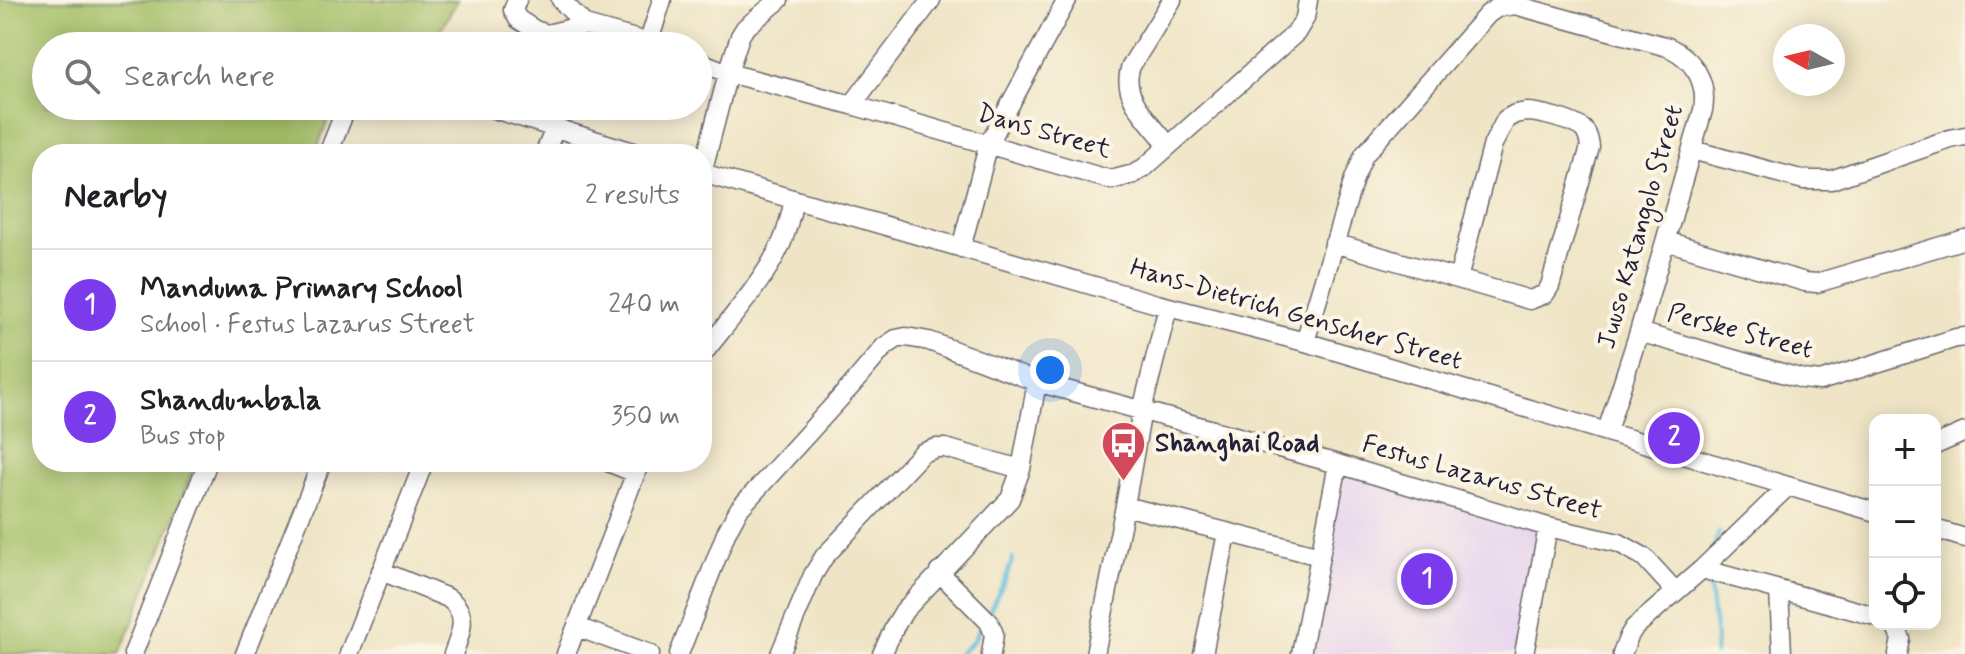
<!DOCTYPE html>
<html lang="en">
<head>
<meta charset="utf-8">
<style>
  :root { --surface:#fff; --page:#f6f6f6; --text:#202124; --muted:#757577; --line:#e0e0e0; --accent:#7c3aed }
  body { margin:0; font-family:Mynerve,sans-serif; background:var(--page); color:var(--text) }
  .controls { position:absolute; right:24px; bottom:24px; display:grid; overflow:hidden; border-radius:16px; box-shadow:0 4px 20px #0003 }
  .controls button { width:72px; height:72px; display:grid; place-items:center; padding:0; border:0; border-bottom:2px solid var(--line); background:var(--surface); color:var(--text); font:40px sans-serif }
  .compass { position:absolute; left:1773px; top:24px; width:72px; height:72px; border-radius:50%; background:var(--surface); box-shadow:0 4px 20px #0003; rotate:278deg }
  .you { position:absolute; left:1050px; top:370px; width:28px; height:28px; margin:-20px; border:6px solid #fff; border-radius:50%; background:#1a73e8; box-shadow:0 0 0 12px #1a73e833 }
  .badge { display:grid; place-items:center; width:52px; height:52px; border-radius:50%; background:var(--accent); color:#fff; font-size:26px; font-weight:700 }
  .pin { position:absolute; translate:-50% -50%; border:4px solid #fff; box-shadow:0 2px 8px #0006 }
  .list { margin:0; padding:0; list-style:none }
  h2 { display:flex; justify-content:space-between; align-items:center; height:104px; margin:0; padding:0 32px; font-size:34px }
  h2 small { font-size:26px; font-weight:400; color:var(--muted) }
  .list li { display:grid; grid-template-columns:52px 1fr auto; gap:24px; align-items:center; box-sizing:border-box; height:112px; padding:0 32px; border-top:2px solid var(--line) }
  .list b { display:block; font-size:30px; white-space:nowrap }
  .list p { margin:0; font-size:26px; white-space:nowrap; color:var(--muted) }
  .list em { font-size:26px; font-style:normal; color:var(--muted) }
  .icon { flex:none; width:44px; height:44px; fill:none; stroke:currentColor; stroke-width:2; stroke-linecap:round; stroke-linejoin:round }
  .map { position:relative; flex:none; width:1965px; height:654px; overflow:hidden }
  .search { position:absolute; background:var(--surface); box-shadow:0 4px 20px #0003; left:32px; top:32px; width:680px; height:88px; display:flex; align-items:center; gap:20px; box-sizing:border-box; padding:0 28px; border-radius:44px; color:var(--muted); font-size:30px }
  .panel { position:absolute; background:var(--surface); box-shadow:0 4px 20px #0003; left:32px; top:144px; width:680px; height:328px; border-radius:32px }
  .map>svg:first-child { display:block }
  .built { fill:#e5d3f0 }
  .grass { fill:#a5c067; stroke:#647151; stroke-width:2 }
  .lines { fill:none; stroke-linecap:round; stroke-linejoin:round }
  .stream { stroke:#5fbedd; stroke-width:4 }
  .minor-casing { stroke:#6a666b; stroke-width:21 }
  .minor { stroke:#fff; stroke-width:18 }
  .labels { text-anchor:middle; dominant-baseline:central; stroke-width:8; stroke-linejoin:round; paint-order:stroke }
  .street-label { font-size:26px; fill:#22223b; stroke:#fcf5e5 }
  .poi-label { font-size:26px; font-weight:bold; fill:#22223b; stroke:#fcf5e5; text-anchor:start }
</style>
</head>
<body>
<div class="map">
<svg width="1965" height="654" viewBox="0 0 1965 654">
  <rect width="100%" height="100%" fill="#fcf5e5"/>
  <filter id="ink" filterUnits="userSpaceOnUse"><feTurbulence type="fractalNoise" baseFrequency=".0125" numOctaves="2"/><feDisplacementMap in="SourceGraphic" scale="16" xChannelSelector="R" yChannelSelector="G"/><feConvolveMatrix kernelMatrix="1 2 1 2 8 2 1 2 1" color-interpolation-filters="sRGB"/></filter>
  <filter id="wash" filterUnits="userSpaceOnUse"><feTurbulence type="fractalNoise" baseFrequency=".006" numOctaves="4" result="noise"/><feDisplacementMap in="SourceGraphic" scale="32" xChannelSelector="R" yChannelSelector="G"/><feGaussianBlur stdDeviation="1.8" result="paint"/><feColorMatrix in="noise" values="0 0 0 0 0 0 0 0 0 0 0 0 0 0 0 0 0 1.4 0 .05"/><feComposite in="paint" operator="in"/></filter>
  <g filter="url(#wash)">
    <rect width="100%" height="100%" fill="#efe4c5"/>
    <path class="built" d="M 1338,464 L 1548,527 L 1524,654 L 1301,654 Z"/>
    <path class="grass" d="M 0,0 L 458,0 L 431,46 L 46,46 L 46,106 L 333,106 L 315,154 L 42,154 L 42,462 L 196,462 L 120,654 L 0,654 Z"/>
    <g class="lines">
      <path class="stream" d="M 1713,549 L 1719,532
        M 1709,581 L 1716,637 L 1715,654
        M 988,614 L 1005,580 L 1013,558
        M 959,654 L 973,641 L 983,622"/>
    </g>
  </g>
  <g filter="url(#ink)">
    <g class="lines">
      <defs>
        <path id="minor" d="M 517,0 L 513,10 L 518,19 L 535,30 L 547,34 L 585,25 L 661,46
          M 561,0 L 585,25
          M 649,41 L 662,0
          M 698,61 L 728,73 L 852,105 L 1111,180 L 1134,174 L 1145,167 L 1296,33 L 1305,18 L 1308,0
          M 852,105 L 931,0
          M 484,106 L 640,154
          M 1526,112 C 1539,112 1574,121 1583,129 C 1588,134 1589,140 1590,147 L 1550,286 L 1545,294 L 1530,300 L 1458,279 L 1493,144 L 1506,119 L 1515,114 Z
          M 1168,145 C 1151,122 1119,97 1131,66 L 1172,0
          M 1692,150 L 1804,180 L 1831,180 L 1950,139 L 1965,136
          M 328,154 L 347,106
          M 544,154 L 555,129
          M 702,173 L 1157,304 L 1305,342 L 1875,512
          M 702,173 L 728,73 L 740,36 L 745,28 L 779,0
          M 1666,241 L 1805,282 L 1817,283 L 1965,239
          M 1334,243 L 1458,279
          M 961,248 L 989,143 L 1067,0
          M 1639,332 L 1803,379 L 1820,381 L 1956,338 L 1965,337
          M 1305,342 L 1354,179 L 1364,155 L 1488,14 L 1497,8 L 1515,5 L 1668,47 C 1694,59 1708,82 1703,110 L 1639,332 L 1607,431
          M 702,355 C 729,320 764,282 782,242 C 788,228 791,214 794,199
          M 1935,445 L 1965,432
          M 608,462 L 635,473
          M 1125,506 L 1320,556
          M 1935,529 L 1965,538
          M 1702,569 L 1875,616
          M 381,571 L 448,598 C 470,614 461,633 453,654
          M 939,572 L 989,622 L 994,634 L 991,654
          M 1779,590 L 1782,654
          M 1894,624 L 1901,639 L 1898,654
          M 577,627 L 650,654
          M 133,654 L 208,462
          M 245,654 L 322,462
          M 349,654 L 424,462
          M 566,654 L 640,462
          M 679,654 L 727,531 L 739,509 L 852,385 L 884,347 L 896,339 L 906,337 L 929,341 L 1037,382 L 1338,464 L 1548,527 L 1619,543 L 1644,557 L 1675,591
          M 780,654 L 813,575 L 824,557 L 922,453 L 936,448 L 945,448 L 1021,469
          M 882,654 L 895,626 L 904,611 L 1010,499 L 1021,469 L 1037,382
          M 1095,654 L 1125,506 L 1142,410 L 1168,307
          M 1203,654 L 1227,533
          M 1301,654 L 1338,464
          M 1524,654 L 1548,527
          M 1622,654 L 1629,636 L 1634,628 L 1702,569 L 1788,486"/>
      </defs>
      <use href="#minor" class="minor-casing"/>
      <use href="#minor" class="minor"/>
    </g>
  </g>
  <defs>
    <symbol id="bus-pin" viewBox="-11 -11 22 30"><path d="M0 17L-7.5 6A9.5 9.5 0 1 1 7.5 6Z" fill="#d1495b" stroke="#fcf5e5"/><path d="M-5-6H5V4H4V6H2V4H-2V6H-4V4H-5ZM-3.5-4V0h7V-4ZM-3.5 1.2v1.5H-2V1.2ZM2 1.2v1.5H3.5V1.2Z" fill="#fff"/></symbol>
  </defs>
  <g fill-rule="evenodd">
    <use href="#bus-pin" x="1098" y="418" width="51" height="69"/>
  </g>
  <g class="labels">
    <g class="street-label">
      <text transform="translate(1044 132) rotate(16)">Dans Street</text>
      <text transform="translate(1641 227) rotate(-74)">Juuso Katangolo Street</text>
      <text transform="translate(1296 315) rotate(16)">Hans-Dietrich Genscher Street</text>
      <text transform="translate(1740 332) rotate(15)">Perske Street</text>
      <text transform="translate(1482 478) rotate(16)">Festus Lazarus Street</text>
    </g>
    <g class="poi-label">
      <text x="1155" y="444">Shanghai Road</text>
    </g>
  </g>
</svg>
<div class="controls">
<button>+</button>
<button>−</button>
<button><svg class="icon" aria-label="locate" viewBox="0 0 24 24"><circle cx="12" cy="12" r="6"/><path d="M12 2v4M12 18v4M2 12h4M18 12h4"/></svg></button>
</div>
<svg class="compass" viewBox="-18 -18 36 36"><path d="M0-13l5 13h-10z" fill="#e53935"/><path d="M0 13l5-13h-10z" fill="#757577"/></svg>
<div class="you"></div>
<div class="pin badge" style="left:1427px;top:579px">1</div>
<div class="pin badge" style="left:1674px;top:438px">2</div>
<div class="search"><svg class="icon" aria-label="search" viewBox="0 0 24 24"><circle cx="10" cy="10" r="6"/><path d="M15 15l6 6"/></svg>Search here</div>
<section class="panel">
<h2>Nearby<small>2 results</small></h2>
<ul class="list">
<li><span class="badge">1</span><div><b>Manduma Primary School</b><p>School · Festus Lazarus Street</p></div><em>240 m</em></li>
<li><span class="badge">2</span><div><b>Shandumbala</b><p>Bus stop</p></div><em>350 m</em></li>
</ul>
</section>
</div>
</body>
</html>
